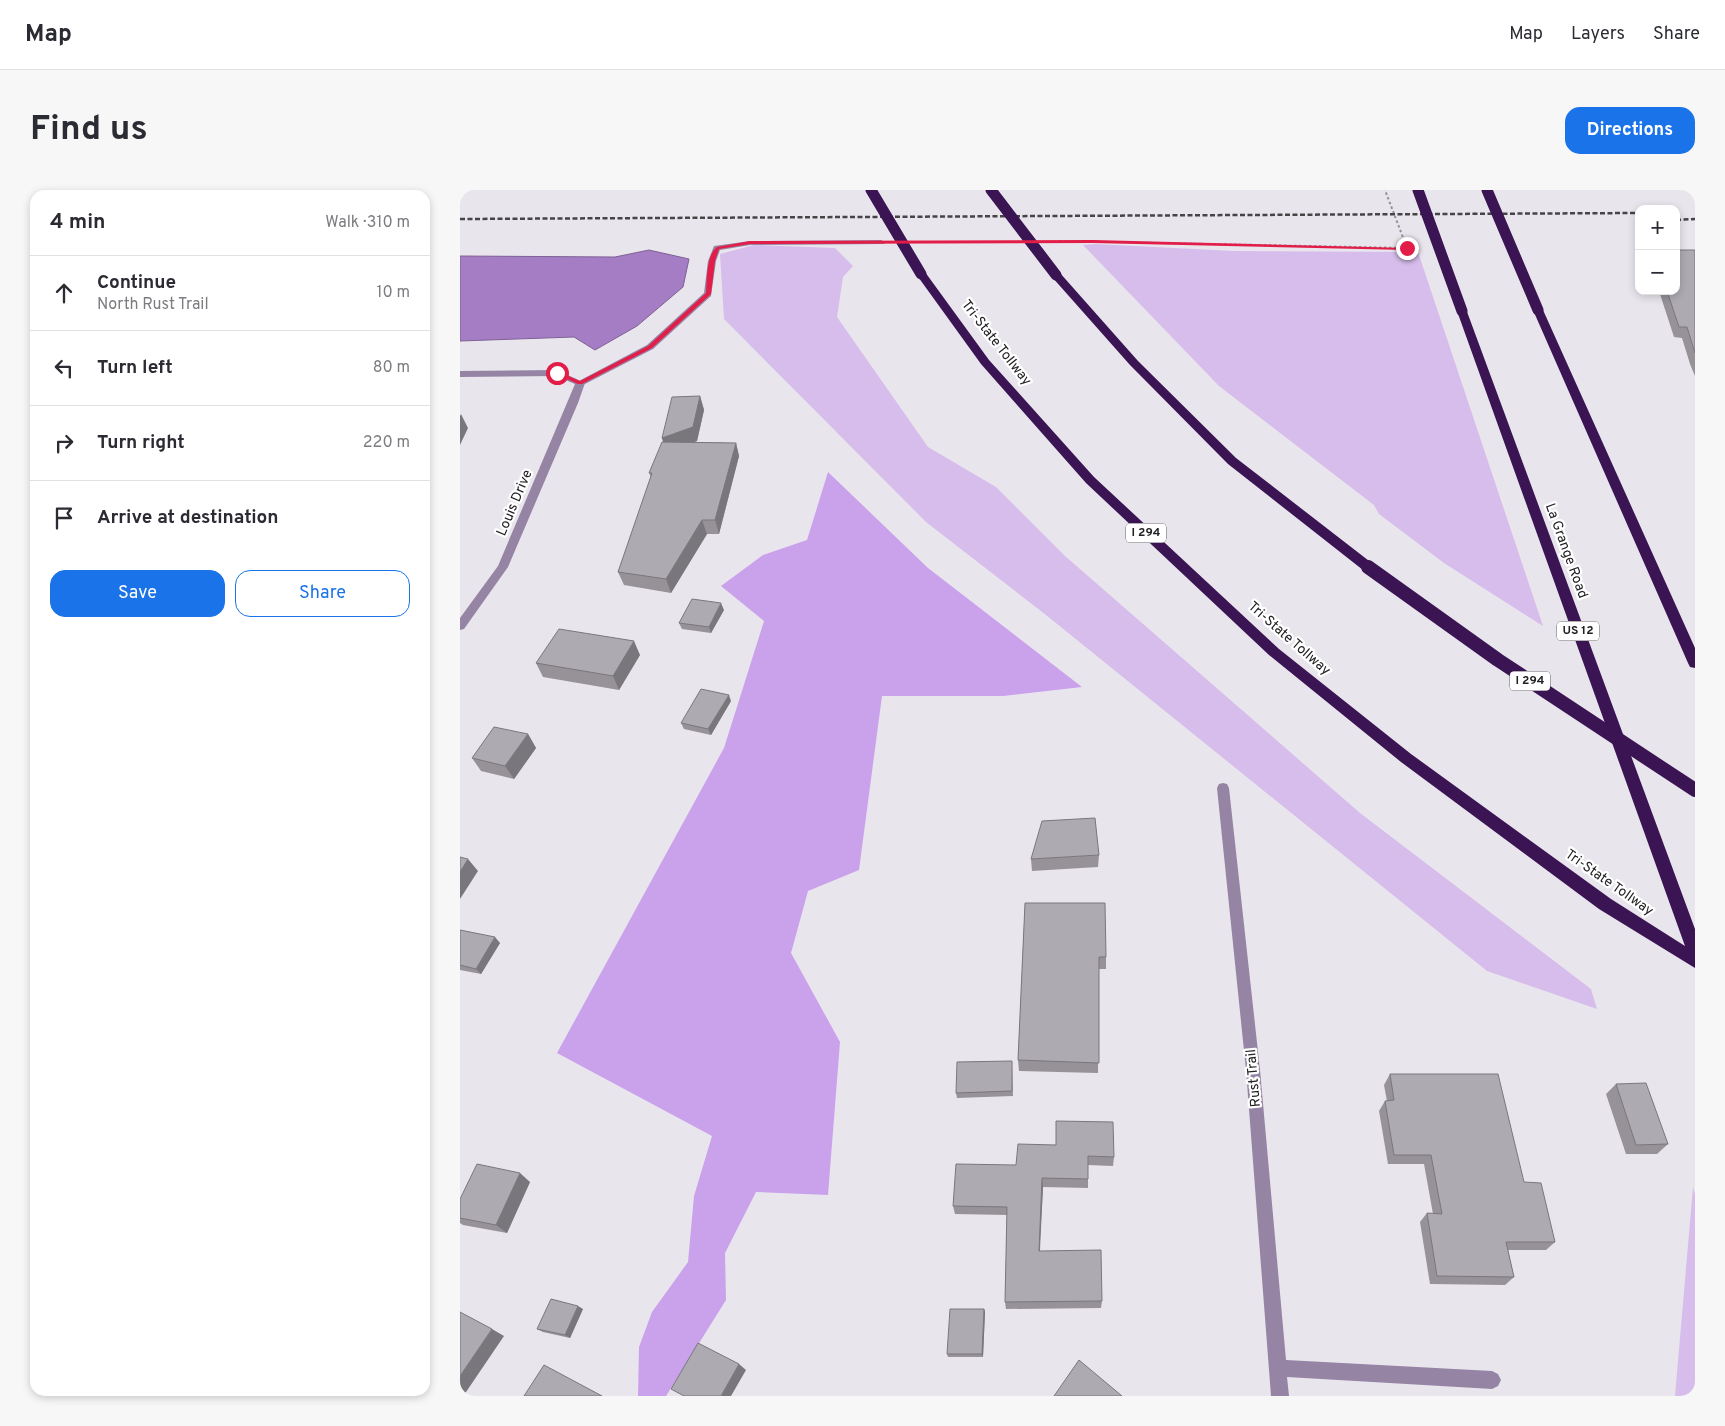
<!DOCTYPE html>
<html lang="en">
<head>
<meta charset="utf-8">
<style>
  :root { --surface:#fff; --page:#f7f7f7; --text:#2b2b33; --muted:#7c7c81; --line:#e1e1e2; --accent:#1a73e8 }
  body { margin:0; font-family:Overpass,sans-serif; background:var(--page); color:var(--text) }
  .controls { position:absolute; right:15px; top:15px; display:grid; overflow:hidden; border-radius:10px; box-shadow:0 2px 8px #0003 }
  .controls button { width:45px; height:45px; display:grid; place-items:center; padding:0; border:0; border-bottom:1px solid var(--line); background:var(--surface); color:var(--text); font:25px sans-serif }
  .stop { position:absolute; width:15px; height:15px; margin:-11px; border:4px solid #e11d48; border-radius:50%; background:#fff }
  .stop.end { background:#e11d48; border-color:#fff; box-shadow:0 1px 5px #0008 }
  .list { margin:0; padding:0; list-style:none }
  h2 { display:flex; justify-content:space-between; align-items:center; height:65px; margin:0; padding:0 20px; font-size:21px }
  h2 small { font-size:16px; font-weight:400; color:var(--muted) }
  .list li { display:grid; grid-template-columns:32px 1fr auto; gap:15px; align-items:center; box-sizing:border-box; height:75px; padding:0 20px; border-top:1px solid var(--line) }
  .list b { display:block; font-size:19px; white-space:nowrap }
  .list p { margin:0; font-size:16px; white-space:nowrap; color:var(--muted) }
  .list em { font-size:16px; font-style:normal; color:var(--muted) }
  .actions { display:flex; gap:10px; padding:15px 20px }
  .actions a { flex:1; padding:11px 0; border:1px solid var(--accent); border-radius:15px; text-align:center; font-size:18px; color:var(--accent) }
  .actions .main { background:var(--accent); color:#fff }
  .icon { flex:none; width:28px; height:28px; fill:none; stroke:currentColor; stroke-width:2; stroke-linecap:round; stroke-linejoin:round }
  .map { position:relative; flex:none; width:1235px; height:1206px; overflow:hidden; border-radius:15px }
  header { display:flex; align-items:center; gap:30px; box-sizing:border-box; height:70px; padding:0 25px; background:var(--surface); border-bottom:1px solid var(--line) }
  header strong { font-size:24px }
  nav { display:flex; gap:28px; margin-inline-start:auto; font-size:18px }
  .intro { display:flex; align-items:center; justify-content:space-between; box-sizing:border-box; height:120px; padding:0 30px }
  h1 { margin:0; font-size:35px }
  .button { padding:12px 22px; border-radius:15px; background:var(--accent); color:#fff; font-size:18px; font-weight:700 }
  main { display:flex; gap:30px; padding:0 30px }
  aside { flex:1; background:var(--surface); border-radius:15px; box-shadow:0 2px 8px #0003 }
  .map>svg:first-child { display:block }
  .green { fill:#d6bdeb }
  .forest { fill:#caa1eb }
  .water { fill:#a57dc5; stroke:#7e6194 }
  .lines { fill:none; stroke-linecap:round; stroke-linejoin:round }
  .path { stroke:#939196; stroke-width:2; stroke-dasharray:2.5 2.5; stroke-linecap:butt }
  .lane { fill:#9584a4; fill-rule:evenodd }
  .street { fill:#9584a4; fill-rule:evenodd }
  .highway { fill:#3b1454; fill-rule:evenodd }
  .rail { stroke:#464447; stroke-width:2.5; stroke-dasharray:5 2.5; stroke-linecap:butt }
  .highway-bridge-far1 { stroke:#3b1454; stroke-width:11 }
  .highway-bridge { stroke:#3b1454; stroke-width:14 }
  .wall { fill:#969298 }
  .shaded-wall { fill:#7a777c }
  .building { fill:#aeaab1; stroke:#7a777c }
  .route { fill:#e11d48 }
  .labels { text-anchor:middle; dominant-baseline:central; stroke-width:4.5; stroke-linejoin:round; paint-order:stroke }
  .shield { fill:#fff; stroke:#646465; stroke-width:1 }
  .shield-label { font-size:12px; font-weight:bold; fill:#222123 }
  .street-label { font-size:14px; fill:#222123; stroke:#fff }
</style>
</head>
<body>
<header>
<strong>Map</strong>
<nav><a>Map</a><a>Layers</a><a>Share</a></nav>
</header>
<div class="intro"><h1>Find us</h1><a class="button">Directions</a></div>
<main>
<aside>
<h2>4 min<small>Walk · 310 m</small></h2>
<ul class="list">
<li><svg class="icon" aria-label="ahead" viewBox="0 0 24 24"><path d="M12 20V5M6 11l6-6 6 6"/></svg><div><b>Continue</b><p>North Rust Trail</p></div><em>10 m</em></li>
<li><svg class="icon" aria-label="left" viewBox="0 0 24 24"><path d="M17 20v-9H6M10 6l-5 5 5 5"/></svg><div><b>Turn left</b></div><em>80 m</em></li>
<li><svg class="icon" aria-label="right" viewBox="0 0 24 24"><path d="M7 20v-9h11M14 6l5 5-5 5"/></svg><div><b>Turn right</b></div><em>220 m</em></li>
<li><svg class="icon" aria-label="arrive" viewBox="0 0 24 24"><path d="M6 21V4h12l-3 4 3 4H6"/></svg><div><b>Arrive at destination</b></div></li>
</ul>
<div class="actions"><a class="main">Save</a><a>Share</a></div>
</aside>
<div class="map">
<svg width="1235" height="1206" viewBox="0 0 1235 1206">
  <rect width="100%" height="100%" fill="#e9e5ed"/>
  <path class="green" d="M 635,54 L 774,61 L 958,62 L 1083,436 L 984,373 L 919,324 L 914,315 L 759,196 L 623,55 Z
    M 294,55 L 375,58 L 393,76 L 383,87 L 377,127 L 468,257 L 536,297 L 605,366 L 900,623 L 1131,799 L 1137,819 L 1027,781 L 586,425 L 466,332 L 264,129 L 260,64 Z
    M 1233,997 L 1235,1004 L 1235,1206 L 1215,1206 Z"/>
  <path class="forest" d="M 368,282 L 468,378 L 622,497 L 543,506 L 422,506 L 399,680 L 348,701 L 331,763 L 380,852 L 368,1005 L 296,1002 L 265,1063 L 266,1110 L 206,1206 L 178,1206 L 179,1157 L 192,1122 L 228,1072 L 234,1006 L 252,946 L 97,863 L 264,558 L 304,431 L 261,396 L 303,365 L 347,350 Z"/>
  <path class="water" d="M 189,60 L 229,69 L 223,97 L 177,136 L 135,160 L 114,147 L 0,151 L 0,66 L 155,67 Z"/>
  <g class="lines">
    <path class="path" d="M 599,51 L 947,58 L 925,0
      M 469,52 L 543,52"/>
    <path class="lane" d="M 421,50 L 425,52 L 424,54 L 290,55 L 260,60 L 256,71 L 251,106 L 193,159 L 123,195 L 120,196 L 115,193 L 187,155 L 244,103 L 248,71 L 254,56 L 290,51 Z"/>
    <path class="street" d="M 97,180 L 125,193 L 118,213 L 48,377 L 4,439 L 0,440 L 0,428 L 38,376 L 115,194 L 96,186 L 0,187 L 0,181 Z
      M 763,593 L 767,594 L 769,598 L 800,880 L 826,1170 L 1032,1181 L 1038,1184 L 1041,1190 L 1038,1196 L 1032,1199 L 827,1187 L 829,1206 L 811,1206 L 786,880 L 757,598 L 759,594 Z"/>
    <path class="highway" d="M 461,81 L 465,82 L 529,170 L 634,287 L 819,459 L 951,564 L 1151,709 L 1225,756 L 997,121 L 1002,118 L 1006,119 L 1235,739 L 1235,778 L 1139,719 L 941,572 L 809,465 L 626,293 L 521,174 L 456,84 Z
      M 596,82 L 600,83 L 678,171 L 776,268 L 913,374 L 914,377 L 913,380 L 903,380 L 768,274 L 670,175 L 592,87 L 591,85 Z
      M 1078,117 L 1083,120 L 1235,458 L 1235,478 L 1230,477 L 1228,473 L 1073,120 Z"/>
    <path class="rail" d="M 0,29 L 1179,23
      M 1216,30 L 1235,29"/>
    <path class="highway-bridge-far1" d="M 411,0 L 461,84
      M 531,0 L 596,85
      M 958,0 L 1002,121
      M 1027,0 L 1078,120"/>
    <path class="highway-bridge" d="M 908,377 L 1038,470 L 1235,600"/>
  </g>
  <path class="wall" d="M 1235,60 L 1235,186 L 1230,174 L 1222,148 L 1214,147 L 1199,101 L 1216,101 Z
    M 240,206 L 244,220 L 237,251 L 233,252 L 276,253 L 279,266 L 259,344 L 247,344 L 211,403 L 164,395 L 158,382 L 191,287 L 189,283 L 203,252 L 202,248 Z
    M 264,420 L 251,443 L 222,439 L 219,433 Z
    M 180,465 L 159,500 L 83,487 L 76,473 Z
    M 271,511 L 251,545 L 224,539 L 221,533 Z
    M 68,544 L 76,558 L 54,589 L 21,581 L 12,568 Z
    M 639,665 L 638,677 L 572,681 L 571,669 Z
    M 565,713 L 646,767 L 646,779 L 639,779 L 638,883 L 559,881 L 558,870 Z
    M 0,740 L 40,753 L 21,784 L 0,780 Z
    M 552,871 L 553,906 L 497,908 L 496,903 Z
    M 930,884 L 1064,992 L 1095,1052 L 1086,1060 L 1048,1060 L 1054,1087 L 1045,1095 L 970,1094 L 960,1032 L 967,1023 L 973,1024 L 964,974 L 928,974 L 919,921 L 925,911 L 927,911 L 924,895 Z
    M 1156,894 L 1208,954 L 1197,964 L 1166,964 L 1146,904 Z
    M 596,955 L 654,967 L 653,976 L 628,975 L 628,998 L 583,997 L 580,1061 L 642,1111 L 641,1118 L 546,1119 L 545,1112 L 547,1025 L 495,1024 L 493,1016 L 556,975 Z
    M 70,992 L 47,1043 L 3,1035 L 0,1033 L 0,1009 Z
    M 123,1119 L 110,1148 L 83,1142 L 77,1139 Z
    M 524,1119 L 525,1122 L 523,1167 L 488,1167 L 487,1164 Z"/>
  <path class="shaded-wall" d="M 240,206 L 244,220 L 237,251 L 207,262 L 202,248 Z
    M 1,224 L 8,238 L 0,255 L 0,226 Z
    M 276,253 L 279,266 L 259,344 L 255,330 Z
    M 242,330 L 247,344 L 211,403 L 206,389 Z
    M 261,413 L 264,420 L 251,443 L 249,437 Z
    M 174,451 L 180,465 L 159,500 L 153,486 Z
    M 269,505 L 271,511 L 251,545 L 248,539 Z
    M 68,544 L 76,558 L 54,589 L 45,576 Z
    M 8,669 L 18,681 L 0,709 L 0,682 Z
    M 35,747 L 40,753 L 21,784 L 16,779 Z
    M 60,983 L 70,992 L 47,1043 L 36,1035 Z
    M 582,988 L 583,997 L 579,1069 L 579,1061 Z
    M 118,1116 L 123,1119 L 110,1148 L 105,1145 Z
    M 524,1119 L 525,1122 L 523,1167 L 522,1164 Z
    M 32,1139 L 44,1146 L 4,1205 L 0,1203 L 0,1186 Z
    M 279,1174 L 286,1180 L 271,1206 L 261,1206 Z"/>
  <path class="building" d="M 1216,60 L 1235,60 L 1235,163 L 1227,137 L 1219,137 L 1207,101 L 1216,101 Z
    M 240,206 L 233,237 L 202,248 L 212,207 Z
    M 202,252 L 276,253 L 255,330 L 242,330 L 206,389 L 158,382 L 192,283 L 189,283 Z
    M 232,409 L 261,413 L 249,437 L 219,433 Z
    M 99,439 L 174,451 L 153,486 L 76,473 Z
    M 241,499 L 269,505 L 248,539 L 221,533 Z
    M 34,537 L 68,544 L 45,576 L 12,568 Z
    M 635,628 L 639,665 L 571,669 L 582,631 Z
    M 0,667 L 8,669 L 0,682 Z
    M 565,713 L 645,713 L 646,767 L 639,767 L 639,873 L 558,870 Z
    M 0,740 L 35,747 L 16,779 L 0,775 Z
    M 552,871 L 552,901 L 496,903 L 497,872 Z
    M 930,884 L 1038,884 L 1064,992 L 1081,993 L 1095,1052 L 1046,1052 L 1054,1087 L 977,1086 L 967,1023 L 982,1024 L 971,965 L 934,965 L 925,911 L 934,910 Z
    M 1186,893 L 1208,954 L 1176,955 L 1156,894 Z
    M 596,931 L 653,932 L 654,967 L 628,966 L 628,989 L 582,988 L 579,1061 L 641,1060 L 642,1111 L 545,1112 L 547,1017 L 493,1016 L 496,974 L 556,975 L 558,954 L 596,955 Z
    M 17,974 L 60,983 L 36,1035 L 0,1028 L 0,1009 Z
    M 91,1109 L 118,1116 L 105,1145 L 77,1139 Z
    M 490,1119 L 524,1119 L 522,1164 L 487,1164 Z
    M 0,1122 L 32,1139 L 0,1186 Z
    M 238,1153 L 279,1174 L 261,1206 L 224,1206 L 211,1199 Z
    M 619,1170 L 662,1206 L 594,1206 Z
    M 84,1175 L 142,1206 L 64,1206 Z"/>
  <path class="route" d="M 633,50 L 949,58 L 947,60 L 633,53 L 290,54 L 259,59 L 255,71 L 251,104 L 192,158 L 122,194 L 118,194 L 94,183 L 99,182 L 120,191 L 188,156 L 246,103 C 247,90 246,65 257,57 L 290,51 Z"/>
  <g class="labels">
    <g class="shield">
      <rect x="666" y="333.5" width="40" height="19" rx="4"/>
      <rect x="1097" y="431.5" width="42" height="19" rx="4"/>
      <rect x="1050" y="481.5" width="40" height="19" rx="4"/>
    </g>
    <g class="shield-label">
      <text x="686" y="343">I 294</text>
      <text x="1118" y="441">US 12</text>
      <text x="1070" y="491">I 294</text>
    </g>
    <g class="street-label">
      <text transform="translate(536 153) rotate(52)">Tri-State Tollway</text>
      <text transform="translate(55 313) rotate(-67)">Louis Drive</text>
      <text transform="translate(1106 361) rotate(70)">La Grange Road</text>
      <text transform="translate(829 449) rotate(41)">Tri-State Tollway</text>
      <text transform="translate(1149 693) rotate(35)">Tri-State Tollway</text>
      <text transform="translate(794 888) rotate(-95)">Rust Trail</text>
    </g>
  </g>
</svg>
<div class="controls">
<button>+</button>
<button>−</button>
</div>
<div class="stop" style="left:97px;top:183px"></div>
<div class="stop end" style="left:947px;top:58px"></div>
</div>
</main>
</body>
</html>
